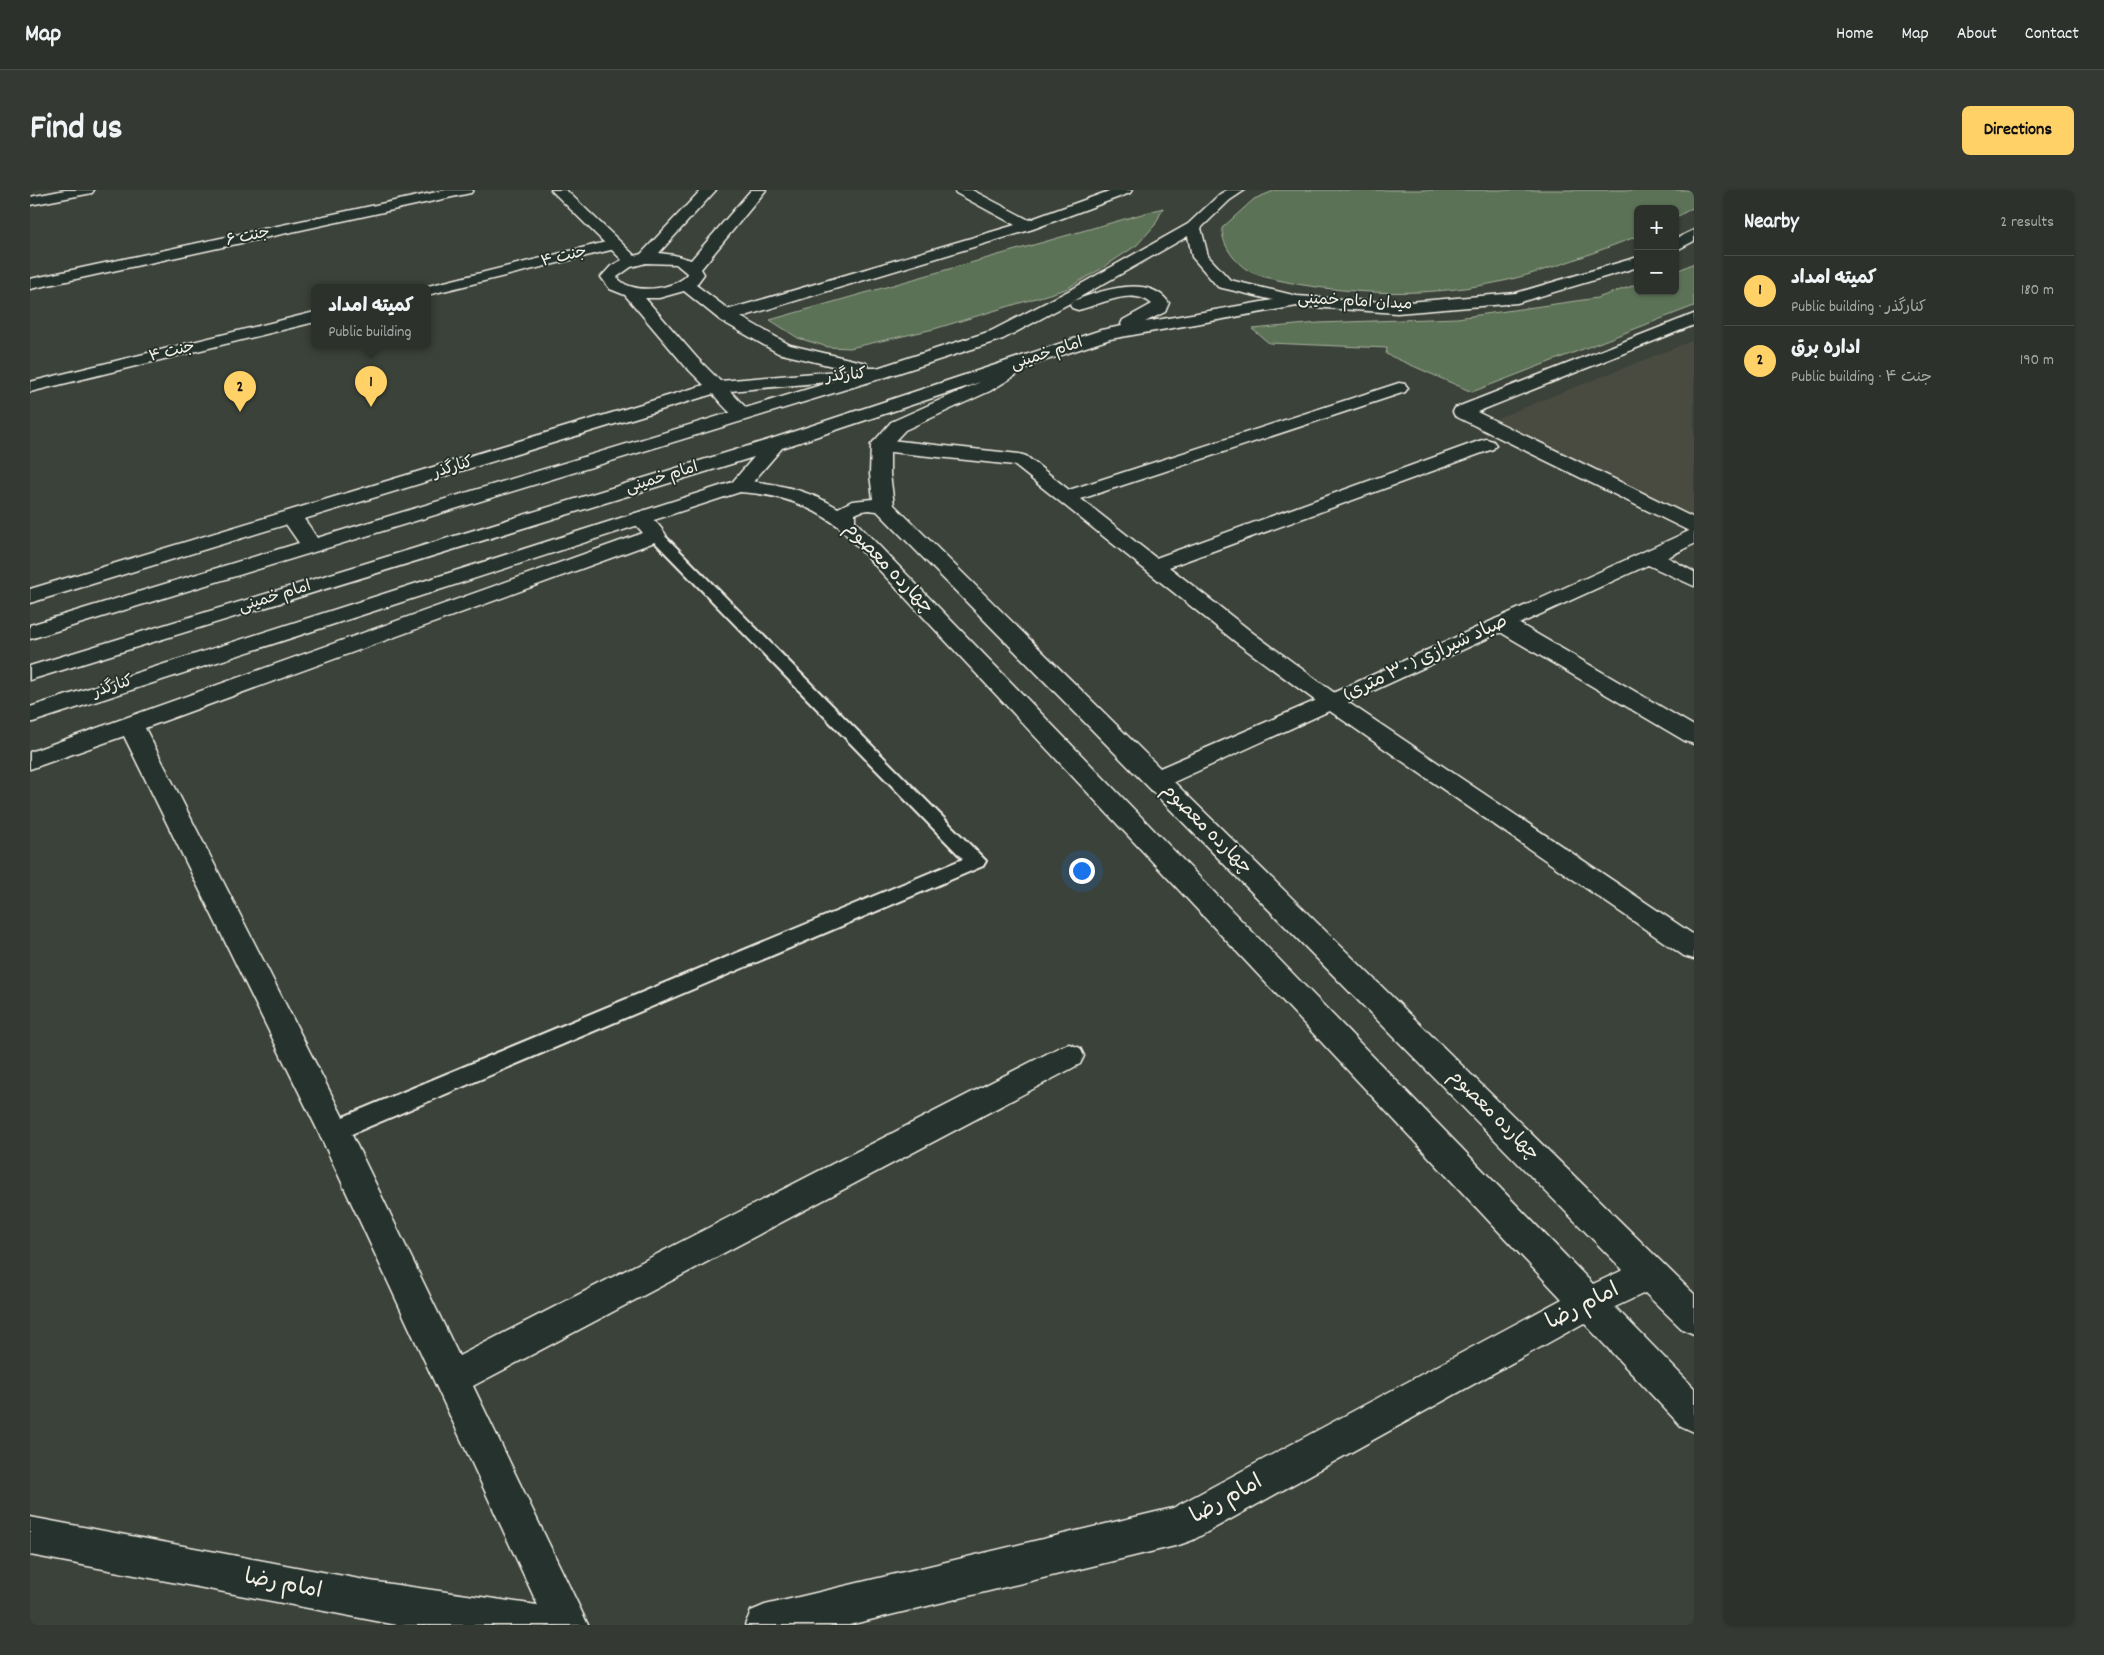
<!DOCTYPE html>
<html lang="en">
<head>
<meta charset="utf-8">
<style>
  :root { --surface:#2c322b; --page:#343a33; --text:#f1f3f6; --muted:#a6aaa9; --line:#484d47; --accent:#ffd166 }
  body { margin:0; font-family:Dekko,"Playpen Sans Arabic",sans-serif; background:var(--page); color:var(--text) }
  .controls { position:absolute; right:15px; top:15px; display:grid; overflow:hidden; border-radius:8px; box-shadow:0 1px 4px #0004 }
  .controls button { width:45px; height:45px; display:grid; place-items:center; padding:0; border:0; border-bottom:1px solid var(--line); background:var(--surface); color:var(--text); font:25px sans-serif }
  .you { position:absolute; left:1051px; top:680px; width:18px; height:18px; margin:-12px; border:4px solid #fff; border-radius:50%; background:#1a73e8; box-shadow:0 0 0 8px #1a73e833 }
  .badge { display:grid; place-items:center; width:32px; height:32px; border-radius:50%; background:var(--accent); color:#111; font-size:16px; font-weight:700 }
  .pin { position:absolute; translate:-50% -41px; filter:drop-shadow(0 1px 2px #0008) }
  .pin::after { content:''; position:absolute; top:26px; width:18px; height:15px; background:inherit; clip-path:polygon(0 0,100% 0,50% 100%) }
  .popup { position:absolute; left:281px; top:94px; width:120px; height:65px; box-sizing:border-box; display:grid; place-content:center; border-radius:8px; background:var(--surface); filter:drop-shadow(0 1px 4px #0005); font-size:16px; white-space:nowrap; color:var(--muted) }
  .popup b { font-size:19px; color:var(--text) }
  .popup::after { content:''; position:absolute; left:50%; top:100%; margin-left:-10px; border:10px solid transparent; border-top-color:var(--surface) }
  .list { margin:0; padding:0; list-style:none }
  h2 { display:flex; justify-content:space-between; align-items:center; height:65px; margin:0; padding:0 20px; font-size:21px }
  h2 small { font-size:16px; font-weight:400; color:var(--muted) }
  .list li { display:grid; grid-template-columns:32px 1fr auto; gap:15px; align-items:center; box-sizing:border-box; height:70px; padding:0 20px; border-top:1px solid var(--line) }
  .list b { display:block; font-size:19px; white-space:nowrap }
  .list p { margin:0; font-size:16px; white-space:nowrap; color:var(--muted) }
  .list em { font-size:16px; font-style:normal; color:var(--muted) }
  .map { position:relative; flex:none; width:1664px; height:1435px; overflow:hidden; border-radius:8px }
  header { display:flex; align-items:center; gap:30px; box-sizing:border-box; height:70px; padding:0 25px; background:var(--surface); border-bottom:1px solid var(--line) }
  header strong { font-size:24px }
  nav { display:flex; gap:28px; margin-inline-start:auto; font-size:18px }
  .intro { display:flex; align-items:center; justify-content:space-between; box-sizing:border-box; height:120px; padding:0 30px }
  h1 { margin:0; font-size:35px }
  .button { padding:12px 22px; border-radius:8px; background:var(--accent); color:#111; font-size:18px; font-weight:700 }
  main { display:flex; gap:30px; padding:0 30px }
  aside { flex:1; background:var(--surface); border-radius:8px; box-shadow:0 1px 4px #0004 }
  .map>svg:first-child { display:block }
  .built { fill:#494c41 }
  .green { fill:#5c7257; stroke:#a8b2a0 }
  .lines { fill:none; stroke-linecap:round; stroke-linejoin:round }
  .lane-casing { stroke:#f4f1e8; stroke-width:4 }
  .street-casing { stroke:#f4f1e8; stroke-width:3 }
  .secondary-casing { stroke:#f4f1e8; stroke-width:3 }
  .highway-casing { stroke:#f4f1e8; stroke-width:3 }
  .lane { fill:#26332d; fill-rule:evenodd }
  .street { fill:#26332d; fill-rule:evenodd }
  .secondary { fill:#26332d; fill-rule:evenodd }
  .highway { fill:#26332d; fill-rule:evenodd }
  .labels { text-anchor:middle; dominant-baseline:central; stroke-width:4; stroke-linejoin:round; paint-order:stroke }
  .far-street-label { font-size:16px; fill:#f4f1e8; stroke:#26332d }
  .street-label { font-size:19px; fill:#f4f1e8; stroke:#26332d }
  .near-street-label { font-size:22px; fill:#f4f1e8; stroke:#26332d }
</style>
</head>
<body>
<header>
<strong>Map</strong>
<nav><a>Home</a><a>Map</a><a>About</a><a>Contact</a></nav>
</header>
<div class="intro"><h1>Find us</h1><a class="button">Directions</a></div>
<main>
<div class="map">
<svg width="1664" height="1435" viewBox="0 0 1664 1435">
  <rect width="100%" height="100%" fill="#3b4239"/>
  <filter id="ink" filterUnits="userSpaceOnUse"><feTurbulence type="fractalNoise" baseFrequency=".02" numOctaves="2"/><feDisplacementMap in="SourceGraphic" scale="10" xChannelSelector="R" yChannelSelector="G"/><feConvolveMatrix kernelMatrix="1 2 1 2 8 2 1 2 1" color-interpolation-filters="sRGB"/></filter>
  <g filter="url(#ink)">
    <path class="built" d="M 1664,150 L 1664,335 L 1465,229 Z"/>
    <path class="green" d="M 1246,0 L 1664,0 L 1664,17 L 1645,28 L 1645,19 L 1608,19 L 1608,46 C 1565,62 1523,79 1478,90 C 1409,106 1337,106 1267,94 C 1253,91 1227,87 1216,79 C 1202,69 1192,54 1192,38 L 1224,9 Z
      M 1133,18 L 1125,35 L 1107,55 L 1071,79 L 1036,99 L 904,139 L 820,158 L 798,157 L 768,148 L 740,130 Z
      M 1664,73 L 1664,116 L 1442,202 L 1356,164 L 1357,158 L 1239,153 L 1222,139 L 1288,133 L 1427,128 L 1567,108 L 1608,94 L 1608,101 L 1645,101 L 1645,82 Z"/>
    <g class="lines">
      <defs>
        <path id="lane" d="M 626,340 L 631,342 L 956,671 L 953,676 L 312,948 L 304,950 L 296,948 L 293,941 L 296,934 L 933,669 L 621,348 L 618,345 L 621,342 Z"/>
        <path id="street" d="M 35,0 L 64,0 L 62,3 L 57,4 L 0,15 L 0,7 Z
          M 416,0 L 443,0 L 441,3 L 436,4 L 0,99 L 0,89 Z
          M 924,0 L 942,0 L 999,30 L 1082,0 L 1102,0 L 1100,3 L 1003,39 L 702,130 L 690,130 L 688,126 L 690,122 L 985,35 L 926,3 Z
          M 584,50 L 589,52 L 592,55 L 589,58 L 397,105 L 397,98 L 390,98 Z
          M 285,122 L 285,132 L 0,202 L 0,192 Z
          M 1664,124 L 1664,135 L 1447,222 L 1664,328 L 1664,354 C 1648,361 1628,376 1611,371 L 1607,367 L 1611,363 L 1659,341 L 1425,226 L 1423,222 L 1425,218 Z
          M 1369,193 L 1375,194 L 1378,198 L 1375,202 L 1051,309 L 1126,368 L 1449,251 L 1456,249 L 1463,251 L 1466,255 L 1463,259 L 1139,377 L 1223,443 L 1310,507 L 1664,745 L 1664,769 L 1654,766 L 1294,517 L 1207,453 L 984,275 L 851,261 L 844,259 L 841,255 L 844,251 L 851,249 L 989,264 L 996,266 L 1039,300 Z
          M 610,322 C 621,325 630,336 636,345 L 633,349 L 115,538 L 320,941 L 429,1166 L 1028,858 L 1039,854 L 1050,858 L 1054,866 L 1050,874 L 443,1196 L 558,1435 L 517,1435 L 288,941 L 94,546 L 0,579 L 0,562 L 613,343 L 600,328 L 603,324 Z
          M 1473,427 L 1481,429 L 1664,536 L 1664,554 L 1655,551 L 1465,439 L 1462,434 L 1465,429 Z"/>
        <path id="secondary" d="M 521,0 L 536,0 L 605,66 L 611,64 L 671,0 L 686,0 L 629,63 L 644,65 L 661,70 L 721,0 L 736,0 L 671,79 L 674,84 L 666,95 L 702,122 L 760,155 L 836,173 L 838,178 L 859,178 L 862,182 L 859,186 L 853,187 L 700,201 L 722,224 L 720,228 C 704,232 693,215 683,204 L 0,413 L 0,399 L 674,195 L 655,176 L 595,105 L 580,99 L 571,87 L 581,76 L 592,70 ZM 616,73 L 646,74 L 658,84 C 645,100 600,106 587,87 L 601,77 ZM 654,101 L 690,130 L 748,163 L 819,180 L 690,191 L 667,168 L 615,108 L 629,108 Z
          M 998,165 L 1004,166 L 1007,170 L 1004,174 L 960,201 L 875,240 L 860,256 L 860,284 L 864,315 L 1130,578 L 1294,507 L 1611,363 C 1628,358 1648,374 1664,382 L 1664,396 L 1618,375 L 1144,592 L 1664,1104 L 1664,1144 L 1652,1139 L 1615,1103 L 1585,1117 L 1664,1198 L 1664,1242 L 1651,1236 L 1554,1133 L 1163,1350 L 1149,1355 L 819,1435 L 715,1435 L 721,1421 L 735,1415 L 1143,1318 L 1532,1109 L 808,336 C 775,313 750,305 710,302 L 0,533 L 0,517 L 709,290 C 744,293 777,299 808,318 L 822,311 L 843,309 L 840,284 L 841,255 L 861,232 L 948,193 L 992,166 ZM 838,320 L 847,321 L 1593,1080 L 1563,1094 L 825,331 L 825,324 L 832,321 Z
          M 0,1327 L 340,1391 L 507,1415 L 521,1421 L 527,1435 L 367,1435 L 0,1365 Z"/>
        <path id="highway" d="M 1197,0 L 1215,0 L 1200,10 L 1171,38 L 1178,66 L 1200,90 L 1267,106 L 1367,113 L 1486,103 L 1608,67 L 1608,77 L 1487,113 L 1367,123 L 1267,116 L 1080,149 L 752,258 L 716,300 L 709,302 L 702,300 L 699,296 L 724,267 L 0,490 L 0,476 L 738,250 L 1071,140 L 1092,136 L 1091,134 L 1093,130 L 1122,114 C 1102,96 1070,115 1048,120 L 1042,118 L 1040,115 L 1042,112 L 973,149 L 859,186 L 0,449 L 0,435 L 269,353 L 251,327 L 254,323 C 271,318 278,335 287,348 L 847,178 L 961,141 L 1044,98 L 1158,34 L 1190,4 ZM 1158,46 L 1162,67 L 1188,97 L 1243,110 L 1115,132 L 1135,122 L 1139,113 C 1119,83 1070,101 1043,111 Z
          M 1664,40 L 1664,51 L 1645,61 L 1645,49 Z"/>
      </defs>
      <use href="#lane" class="lane-casing"/>
      <use href="#street" class="street-casing"/>
      <use href="#secondary" class="secondary-casing"/>
      <use href="#highway" class="highway-casing"/>
      <use href="#lane" class="lane"/>
      <use href="#street" class="street"/>
      <use href="#secondary" class="secondary"/>
      <use href="#highway" class="highway"/>
    </g>
  </g>
  <g class="labels">
    <g class="far-street-label">
      <text transform="translate(218 47) rotate(-12)">جنت ۶</text>
      <text transform="translate(534 67) rotate(-14)">جنت ۴</text>
      <text transform="translate(1325 112) rotate(3)">میدان امام خمینی</text>
      <text transform="translate(142 162) rotate(-14)">جنت ۴</text>
      <text transform="translate(1017 164) rotate(-18)">امام خمینی</text>
      <text transform="translate(816 186) rotate(-5)">کنارگذر</text>
      <text transform="translate(423 278) rotate(-17)">کنارگذر</text>
      <text transform="translate(632 288) rotate(-17)">امام خمینی</text>
      <text transform="translate(245 407) rotate(-17)">امام خمینی</text>
      <text transform="translate(83 497) rotate(-18)">کنارگذر</text>
    </g>
    <g class="street-label">
      <text transform="translate(858 379) rotate(46)">چهارده معصوم</text>
      <text transform="translate(1396 469) rotate(-25)">صیاد شیرازی ( ۳۰ متری)</text>
      <text transform="translate(1176 640) rotate(45)">چهارده معصوم</text>
      <text transform="translate(1463 926) rotate(45)">چهارده معصوم</text>
    </g>
    <g class="near-street-label">
      <text transform="translate(1553 1117) rotate(-27)">امام رضا</text>
      <text transform="translate(1197 1310) rotate(-29)">امام رضا</text>
      <text transform="translate(253 1395) rotate(11)">امام رضا</text>
    </g>
  </g>
</svg>
<div class="controls">
<button>+</button>
<button>−</button>
</div>
<div class="you"></div>
<div class="pin badge" style="left:341px;top:217px">1</div>
<div class="popup"><b>کمیته امداد</b>Public building</div>
<div class="pin badge" style="left:210px;top:222px">2</div>
</div>
<aside>
<h2>Nearby<small>2 results</small></h2>
<ul class="list">
<li><span class="badge">1</span><div><b>کمیته امداد</b><p>Public building · کنارگذر</p></div><em>180 m</em></li>
<li><span class="badge">2</span><div><b>اداره برق</b><p>Public building · جنت ۴</p></div><em>190 m</em></li>
</ul>
</aside>
</main>
</body>
</html>
